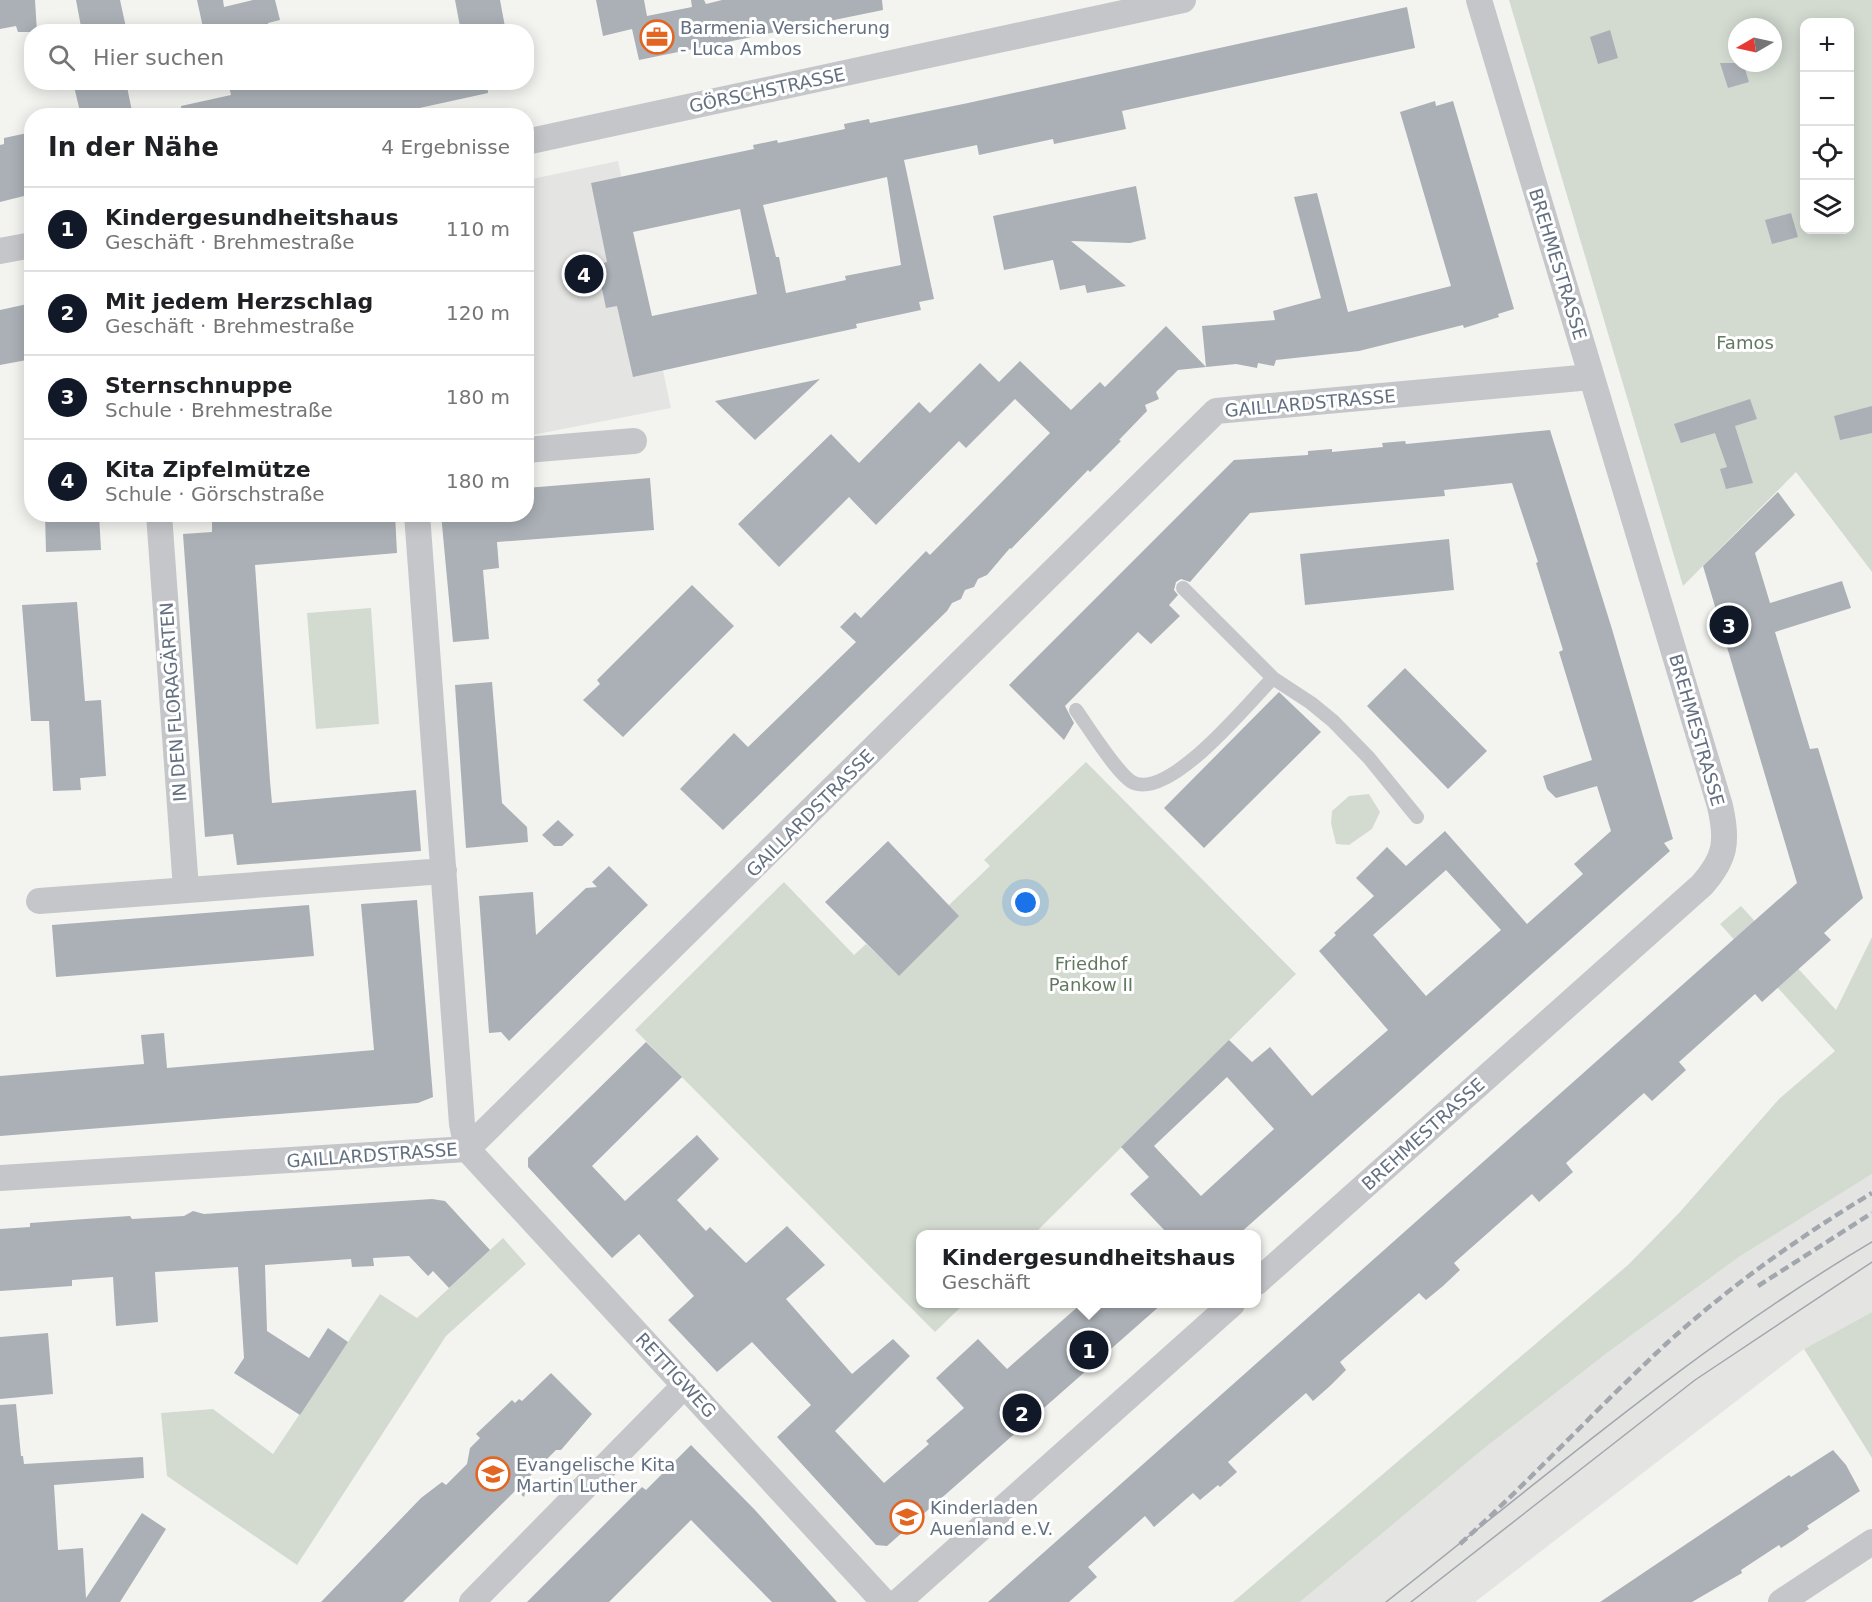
<!DOCTYPE html>
<html lang="de">
<head>
<meta charset="utf-8">
<style>
  :root { --surface:#fff; --page:#f6f6f6; --text:#202124; --muted:#757577; --line:#e0e0e0; --accent:#111827 }
  body { margin:0; font-family:"DejaVu Sans",sans-serif; background:var(--page); color:var(--text) }
  .controls { position:absolute; right:18px; top:18px; display:grid; overflow:hidden; border-radius:12px; box-shadow:0 3px 15px #0003 }
  .controls button { width:54px; height:54px; display:grid; place-items:center; padding:0; border:0; border-bottom:2px solid var(--line); background:var(--surface); color:var(--text); font:30px sans-serif }
  .compass { position:absolute; left:1728px; top:18px; width:54px; height:54px; border-radius:50%; background:var(--surface); box-shadow:0 3px 15px #0003; rotate:261deg }
  .you { position:absolute; left:1026px; top:903px; width:21px; height:21px; margin:-15px; border:4px solid #fff; border-radius:50%; background:#1a73e8; box-shadow:0 0 0 9px #1a73e833 }
  .badge { display:grid; place-items:center; width:39px; height:39px; border-radius:50%; background:var(--accent); color:#fff; font-size:20px; font-weight:700 }
  .pin { position:absolute; translate:-50% -50%; border:3px solid #fff; box-shadow:0 2px 6px #0006 }
  .popup { position:absolute; left:916px; top:1230px; width:345px; height:78px; box-sizing:border-box; display:grid; place-content:center; border-radius:12px; background:var(--surface); filter:drop-shadow(0 2px 4px #0005); font-size:20px; white-space:nowrap; color:var(--muted) }
  .popup b { font-size:22px; color:var(--text) }
  .popup::after { content:''; position:absolute; left:50%; top:100%; margin-left:-12px; border:12px solid transparent; border-top-color:var(--surface) }
  .list { margin:0; padding:0; list-style:none }
  h2 { display:flex; justify-content:space-between; align-items:center; height:78px; margin:0; padding:0 24px; font-size:26px }
  h2 small { font-size:20px; font-weight:400; color:var(--muted) }
  .list li { display:grid; grid-template-columns:39px 1fr auto; gap:18px; align-items:center; box-sizing:border-box; height:84px; padding:0 24px; border-top:2px solid var(--line) }
  .list b { display:block; font-size:22px; white-space:nowrap }
  .list p { margin:0; font-size:20px; white-space:nowrap; color:var(--muted) }
  .list em { font-size:20px; font-style:normal; color:var(--muted) }
  .icon { flex:none; width:33px; height:33px; fill:none; stroke:currentColor; stroke-width:2; stroke-linecap:round; stroke-linejoin:round }
  .map { position:relative; flex:none; width:1872px; height:1602px; overflow:hidden }
  .search { position:absolute; background:var(--surface); box-shadow:0 3px 15px #0003; left:24px; top:24px; width:510px; height:66px; display:flex; align-items:center; gap:15px; box-sizing:border-box; padding:0 21px; border-radius:24px; color:var(--muted); font-size:22px }
  .panel { position:absolute; background:var(--surface); box-shadow:0 3px 15px #0003; left:24px; top:108px; width:510px; height:414px; border-radius:24px }
  .map>svg:first-child { display:block }
  .built { fill:#e4e5e3 }
  .green { fill:#d3dbd1; fill-rule:evenodd }
  .building { fill:#aab0b6; fill-rule:evenodd }
  .lines { fill:none; stroke-linecap:round; stroke-linejoin:round }
  .service { stroke:#c4c6ca; stroke-width:14 }
  .minor { stroke:#c4c6ca; stroke-width:26 }
  .tram { stroke:#a2a6ad; stroke-width:1.5 }
  .rail { stroke:#a2a6ad; stroke-width:4.5; stroke-dasharray:9 4.5; stroke-linecap:butt }
  .labels { text-anchor:middle; dominant-baseline:central; stroke-width:6; stroke-linejoin:round; paint-order:stroke }
  .poi-label { font-size:18px; fill:#637081; stroke:#fff; text-anchor:start }
  .street-label { font-size:18px; fill:#637081; stroke:#fff }
  .park-label { font-size:18px; fill:#637861; stroke:#fff }
</style>
</head>
<body>
<div class="map">
<svg width="1872" height="1602" viewBox="0 0 1872 1602">
  <rect width="100%" height="100%" fill="#f3f4ef"/>
  <path class="built" d="M 618,161 L 671,408 L 527,436 L 527,180 Z
    M 1872,1174 L 1872,1312 L 1804,1349 L 1475,1602 L 1300,1602 L 1482,1450 L 1607,1353 L 1739,1257 Z"/>
  <path class="green" d="M 1509,0 L 1872,0 L 1872,572 L 1796,472 L 1683,586 ZM 1804,22 L 1850,22 L 1850,230 L 1804,230 ZM 1737,27 L 1773,27 L 1773,63 L 1737,63 Z
    M 371,608 L 379,724 L 316,729 L 307,613 Z
    M 1086,762 L 1296,974 L 1034,1234 L 921,1234 L 921,1304 L 964,1304 L 935,1332 L 635,1030 L 784,882 L 854,955 L 866,944 L 899,975 L 949,905 L 990,866 L 984,860 Z
    M 1369,794 L 1380,812 L 1372,829 L 1349,845 L 1336,844 L 1331,823 L 1332,811 L 1349,796 Z
    M 1741,906 L 1836,1010 L 1872,937 L 1872,1174 L 1739,1257 L 1607,1353 L 1482,1450 L 1300,1602 L 1233,1602 L 1628,1265 L 1679,1213 L 1779,1099 L 1835,1051 L 1720,924 Z
    M 503,1238 L 526,1264 L 446,1336 L 297,1565 L 167,1476 L 161,1413 L 213,1409 L 273,1454 L 380,1294 L 417,1318 Z
    M 1872,1312 L 1872,1458 L 1804,1349 Z"/>
  <path class="building" d="M 0,0 L 35,0 L 37,32 L 18,32 L 16,26 L 0,29 Z
    M 76,0 L 120,0 L 127,32 L 82,32 Z
    M 197,0 L 223,0 L 224,7 L 253,0 L 275,0 L 280,20 L 268,23 L 270,32 L 204,32 Z
    M 455,0 L 500,0 L 506,32 L 461,32 Z
    M 596,0 L 644,0 L 647,16 L 692,7 L 691,0 L 704,0 L 706,4 L 722,0 L 882,0 L 883,10 L 639,60 L 632,29 L 603,36 Z
    M 1407,7 L 1415,48 L 1122,111 L 1126,129 L 1054,144 L 1053,139 L 979,155 L 977,145 L 904,160 L 934,299 L 919,302 L 921,310 L 856,324 L 857,328 L 633,377 L 617,306 L 606,308 L 597,265 L 607,262 L 591,183 L 754,149 L 753,145 L 777,140 L 778,143 L 845,129 L 844,124 L 869,119 L 870,123 L 968,103 ZM 887,177 L 901,265 L 845,276 L 846,280 L 786,293 L 779,257 L 776,257 L 763,205 ZM 740,209 L 757,294 L 652,316 L 633,232 Z
    M 1610,30 L 1618,58 L 1598,64 L 1590,37 Z
    M 1720,63 L 1743,63 L 1749,82 L 1728,88 Z
    M 73,82 L 126,82 L 133,116 L 81,116 Z
    M 228,82 L 487,82 L 488,93 L 383,116 L 182,116 L 181,106 L 231,95 Z
    M 1435,101 L 1436,106 L 1453,101 L 1514,309 L 1498,314 L 1499,317 L 1464,328 L 1463,325 L 1359,351 L 1276,360 L 1274,366 L 1258,363 L 1257,368 L 1236,364 L 1206,367 L 1202,326 L 1275,320 L 1273,311 L 1321,298 L 1294,197 L 1317,193 L 1348,312 L 1451,286 L 1400,112 Z
    M 32,132 L 32,194 L 0,202 L 0,145 L 4,144 L 4,138 Z
    M 1136,186 L 1146,239 L 1130,243 L 1071,241 L 1126,286 L 1087,293 L 1085,285 L 1060,290 L 1053,260 L 1004,270 L 993,216 Z
    M 1791,213 L 1798,237 L 1772,244 L 1765,220 Z
    M 32,303 L 32,359 L 0,365 L 0,310 Z
    M 1166,326 L 1206,367 L 1178,370 L 1156,392 L 1159,399 L 1145,405 L 1147,411 L 1119,440 L 1121,441 L 1090,472 L 1088,470 L 1011,549 L 1010,548 L 987,575 L 978,579 L 974,587 L 965,590 L 961,599 L 952,603 L 947,611 L 723,830 L 680,789 L 734,733 L 748,747 L 856,642 L 840,627 L 855,612 L 861,618 L 926,551 L 930,555 L 1050,433 L 1015,399 L 966,448 L 959,441 L 876,525 L 849,497 L 779,567 L 738,524 L 831,434 L 859,463 L 919,402 L 930,413 L 980,363 L 999,382 L 1020,361 L 1071,410 L 1100,382 L 1105,387 Z
    M 820,379 L 755,440 L 715,401 Z
    M 1750,399 L 1757,419 L 1735,426 L 1753,483 L 1726,489 L 1720,469 L 1727,467 L 1715,433 L 1681,443 L 1674,424 Z
    M 1872,406 L 1872,433 L 1840,440 L 1834,416 Z
    M 1550,430 L 1612,629 L 1673,839 L 1664,843 L 1670,851 L 1239,1234 L 1168,1234 L 1130,1194 L 1149,1177 L 1121,1147 L 1229,1040 L 1252,1062 L 1270,1047 L 1312,1096 L 1388,1030 L 1319,951 L 1336,935 L 1334,933 L 1374,896 L 1356,878 L 1387,847 L 1406,866 L 1445,831 L 1527,924 L 1583,874 L 1574,864 L 1611,831 L 1597,786 L 1556,798 L 1547,789 L 1543,776 L 1592,760 L 1559,652 L 1563,650 L 1536,563 L 1538,562 L 1512,483 L 1444,490 L 1445,496 L 1250,513 L 1190,582 L 1181,579 L 1176,582 L 1174,590 L 1178,595 L 1169,605 L 1180,616 L 1151,644 L 1138,632 L 1065,706 L 1074,723 L 1064,740 L 1009,685 L 1234,460 L 1308,455 L 1308,451 L 1332,449 L 1332,452 L 1383,447 L 1382,443 L 1405,441 L 1406,444 ZM 1446,870 L 1501,930 L 1426,996 L 1373,935 ZM 1227,1077 L 1274,1129 L 1201,1196 L 1154,1146 Z
    M 650,478 L 654,530 L 497,542 L 499,568 L 483,570 L 489,639 L 453,642 L 441,514 L 526,514 L 526,488 Z
    M 1778,492 L 1795,515 L 1755,553 L 1770,603 L 1842,581 L 1851,608 L 1775,632 L 1810,749 L 1818,748 L 1863,898 L 1824,933 L 1831,940 L 1762,1002 L 1755,994 L 1679,1062 L 1686,1070 L 1652,1101 L 1644,1093 L 1566,1163 L 1573,1172 L 1539,1202 L 1532,1194 L 1454,1263 L 1460,1270 L 1443,1286 L 1426,1300 L 1419,1293 L 1340,1362 L 1346,1370 L 1330,1386 L 1313,1401 L 1306,1393 L 1228,1462 L 1237,1472 L 1220,1487 L 1218,1485 L 1200,1500 L 1193,1493 L 1154,1527 L 1145,1516 L 1088,1567 L 1097,1577 L 1069,1602 L 988,1602 L 1797,883 L 1703,566 Z
    M 45,514 L 99,514 L 101,550 L 46,552 Z
    M 212,514 L 395,514 L 397,553 L 255,565 L 270,781 L 272,803 L 416,790 L 421,851 L 237,865 L 233,834 L 205,837 L 183,534 L 212,532 Z
    M 1449,539 L 1454,590 L 1305,605 L 1300,554 Z
    M 692,585 L 734,626 L 623,737 L 583,700 L 600,684 L 597,680 Z
    M 77,602 L 85,701 L 101,700 L 106,776 L 80,778 L 81,790 L 53,791 L 49,721 L 31,721 L 22,605 Z
    M 1405,668 L 1487,751 L 1448,789 L 1367,706 Z
    M 492,682 L 502,803 L 527,827 L 528,842 L 466,848 L 455,685 Z
    M 1279,692 L 1321,732 L 1204,848 L 1164,808 Z
    M 558,820 L 574,835 L 562,846 L 554,846 L 542,835 Z
    M 888,841 L 959,916 L 899,976 L 825,902 Z
    M 609,866 L 648,905 L 509,1041 L 501,1032 L 489,1033 L 479,896 L 533,892 L 536,935 L 586,888 L 597,887 L 592,882 Z
    M 417,900 L 433,1097 L 418,1103 L 0,1136 L 0,1076 L 144,1064 L 141,1035 L 164,1033 L 167,1068 L 374,1050 L 361,904 Z
    M 309,905 L 314,956 L 56,977 L 52,925 Z
    M 646,1042 L 682,1077 L 592,1166 L 625,1201 L 697,1135 L 719,1159 L 677,1200 L 706,1231 L 710,1227 L 746,1263 L 787,1226 L 825,1265 L 786,1299 L 852,1374 L 893,1339 L 910,1356 L 835,1431 L 884,1483 L 929,1444 L 926,1441 L 964,1408 L 936,1378 L 978,1339 L 1007,1369 L 1081,1304 L 1162,1304 L 887,1546 L 876,1545 L 777,1437 L 811,1405 L 752,1342 L 717,1372 L 668,1320 L 694,1296 L 639,1234 L 612,1258 L 528,1167 L 528,1158 Z
    M 432,1199 L 445,1201 L 490,1250 L 449,1288 L 433,1271 L 428,1276 L 409,1256 L 373,1258 L 374,1266 L 352,1267 L 351,1259 L 265,1265 L 267,1331 L 309,1358 L 328,1328 L 348,1342 L 300,1415 L 234,1373 L 244,1358 L 238,1267 L 155,1272 L 158,1322 L 116,1326 L 113,1277 L 72,1280 L 72,1286 L 0,1291 L 0,1229 L 30,1227 L 30,1223 L 85,1219 L 130,1216 L 132,1219 L 184,1216 L 193,1211 L 204,1214 Z
    M 48,1333 L 53,1394 L 0,1399 L 0,1337 Z
    M 551,1373 L 592,1414 L 561,1450 L 556,1450 L 529,1477 L 524,1497 L 516,1490 L 403,1602 L 321,1602 L 421,1498 L 442,1482 L 446,1485 L 467,1464 L 470,1448 L 480,1438 L 476,1434 L 512,1400 L 515,1403 L 519,1399 L 522,1401 Z
    M 16,1404 L 21,1456 L 23,1456 L 24,1464 L 143,1457 L 144,1478 L 54,1485 L 58,1550 L 83,1548 L 86,1598 L 142,1513 L 166,1529 L 120,1602 L 0,1602 L 0,1405 Z
    M 691,1445 L 755,1510 L 837,1602 L 772,1602 L 691,1520 L 609,1602 L 527,1602 L 642,1487 L 646,1490 Z
    M 1833,1450 L 1846,1465 L 1860,1491 L 1807,1526 L 1809,1529 L 1795,1539 L 1781,1548 L 1779,1545 L 1741,1570 L 1742,1573 L 1692,1602 L 1600,1602 L 1789,1475 L 1791,1477 Z"/>
  <g class="lines">
    <path class="service" d="M 1183,588 L 1273,678 L 1311,703 L 1333,721 L 1369,758 L 1417,817
      M 1076,710 C 1087,725 1119,777 1134,783 C 1172,798 1247,704 1273,678"/>
    <path class="minor" d="M 526,142 L 1183,0
      M 0,251 L 32,245
      M 526,450 L 634,441
      M 159,514 L 186,889
      M 417,514 L 462,1124 L 467,1149
      M 39,901 L 444,871
      M 467,1149 L 884,1602
      M 0,1178 L 467,1149 L 1216,411 L 1591,377
      M 1257,1282 L 1702,885 C 1726,858 1728,841 1720,806 L 1479,0
      M 472,1602 L 685,1385
      M 898,1602 L 1232,1304
      M 1781,1602 L 1872,1542"/>
    <path class="tram" d="M 1386,1602 C 1544,1478 1699,1344 1872,1242
      M 1411,1602 L 1695,1380 L 1872,1262"/>
    <path class="rail" d="M 1758,1286 L 1872,1213
      M 1460,1544 C 1531,1480 1596,1409 1666,1344 C 1729,1287 1799,1237 1872,1193"/>
  </g>
  <defs>
    <symbol id="office-ring" viewBox="-11 -11 22 22"><circle r="9.5" fill="#fff" stroke="#e26522" stroke-width="1.5"/><path d="M-6-3h4V-5.5h4V-3h4V5H-6ZM-1-4.5V-3h2v-1.5ZM-6 0V1H6V0Z" fill="#e26522"/></symbol>
    <symbol id="school-ring" viewBox="-11 -11 22 22"><circle r="9.5" fill="#fff" stroke="#e26522" stroke-width="1.5"/><path d="M0-5L7-2L0 1L-7-2ZM-4 1L0 2.5L4 1V4Q0 6-4 4Z" fill="#e26522"/></symbol>
  </defs>
  <g fill-rule="evenodd">
    <use href="#office-ring" x="638" y="18" width="38" height="38"/>
    <use href="#school-ring" x="474" y="1455" width="38" height="38"/>
    <use href="#school-ring" x="888" y="1498" width="38" height="38"/>
  </g>
  <g class="labels">
    <g class="poi-label">
      <text x="680" y="27">Barmenia Versicherung<tspan x="680" dy="21">- Luca Ambos</tspan></text>
      <text x="516" y="1464">Evangelische Kita<tspan x="516" dy="21">Martin Luther</tspan></text>
      <text x="930" y="1507">Kinderladen<tspan x="930" dy="21">Auenland e.V.</tspan></text>
    </g>
    <g class="street-label">
      <text transform="translate(767 90) rotate(-12)">GÖRSCHSTRASSE</text>
      <text transform="translate(1558 264) rotate(73)">BREHMESTRASSE</text>
      <text transform="translate(1310 403) rotate(-5)">GAILLARDSTRASSE</text>
      <text transform="translate(173 702) rotate(-94)">IN DEN FLORAGÄRTEN</text>
      <text transform="translate(1697 730) rotate(74)">BREHMESTRASSE</text>
      <text transform="translate(810 813) rotate(-45)">GAILLARDSTRASSE</text>
      <text transform="translate(1423 1134) rotate(-42)">BREHMESTRASSE</text>
      <text transform="translate(372 1155) rotate(-4)">GAILLARDSTRASSE</text>
      <text transform="translate(676 1375) rotate(47)">RETTIGWEG</text>
    </g>
    <g class="park-label">
      <text x="1745" y="342">Famos</text>
      <text x="1091" y="963">Friedhof<tspan x="1091" dy="21">Pankow II</tspan></text>
    </g>
  </g>
</svg>
<div class="controls">
<button>+</button>
<button>−</button>
<button><svg class="icon" aria-label="locate" viewBox="0 0 24 24"><circle cx="12" cy="12" r="6"/><path d="M12 2v4M12 18v4M2 12h4M18 12h4"/></svg></button>
<button><svg class="icon" aria-label="layers" viewBox="0 0 24 24"><path d="M12 4l9 5-9 5-9-5zM3 14l9 5 9-5"/></svg></button>
</div>
<svg class="compass" viewBox="-18 -18 36 36"><path d="M0-13l5 13h-10z" fill="#e53935"/><path d="M0 13l5-13h-10z" fill="#757577"/></svg>
<div class="you"></div>
<div class="pin badge" style="left:1089px;top:1350px">1</div>
<div class="popup"><b>Kindergesundheitshaus</b>Geschäft</div>
<div class="pin badge" style="left:1022px;top:1413px">2</div>
<div class="pin badge" style="left:1729px;top:625px">3</div>
<div class="pin badge" style="left:584px;top:274px">4</div>
<div class="search"><svg class="icon" aria-label="search" viewBox="0 0 24 24"><circle cx="10" cy="10" r="6"/><path d="M15 15l6 6"/></svg>Hier suchen</div>
<section class="panel">
<h2>In der Nähe<small>4 Ergebnisse</small></h2>
<ul class="list">
<li><span class="badge">1</span><div><b>Kindergesundheitshaus</b><p>Geschäft · Brehmestraße</p></div><em>110 m</em></li>
<li><span class="badge">2</span><div><b>Mit jedem Herzschlag</b><p>Geschäft · Brehmestraße</p></div><em>120 m</em></li>
<li><span class="badge">3</span><div><b>Sternschnuppe</b><p>Schule · Brehmestraße</p></div><em>180 m</em></li>
<li><span class="badge">4</span><div><b>Kita Zipfelmütze</b><p>Schule · Görschstraße</p></div><em>180 m</em></li>
</ul>
</section>
</div>
</body>
</html>
